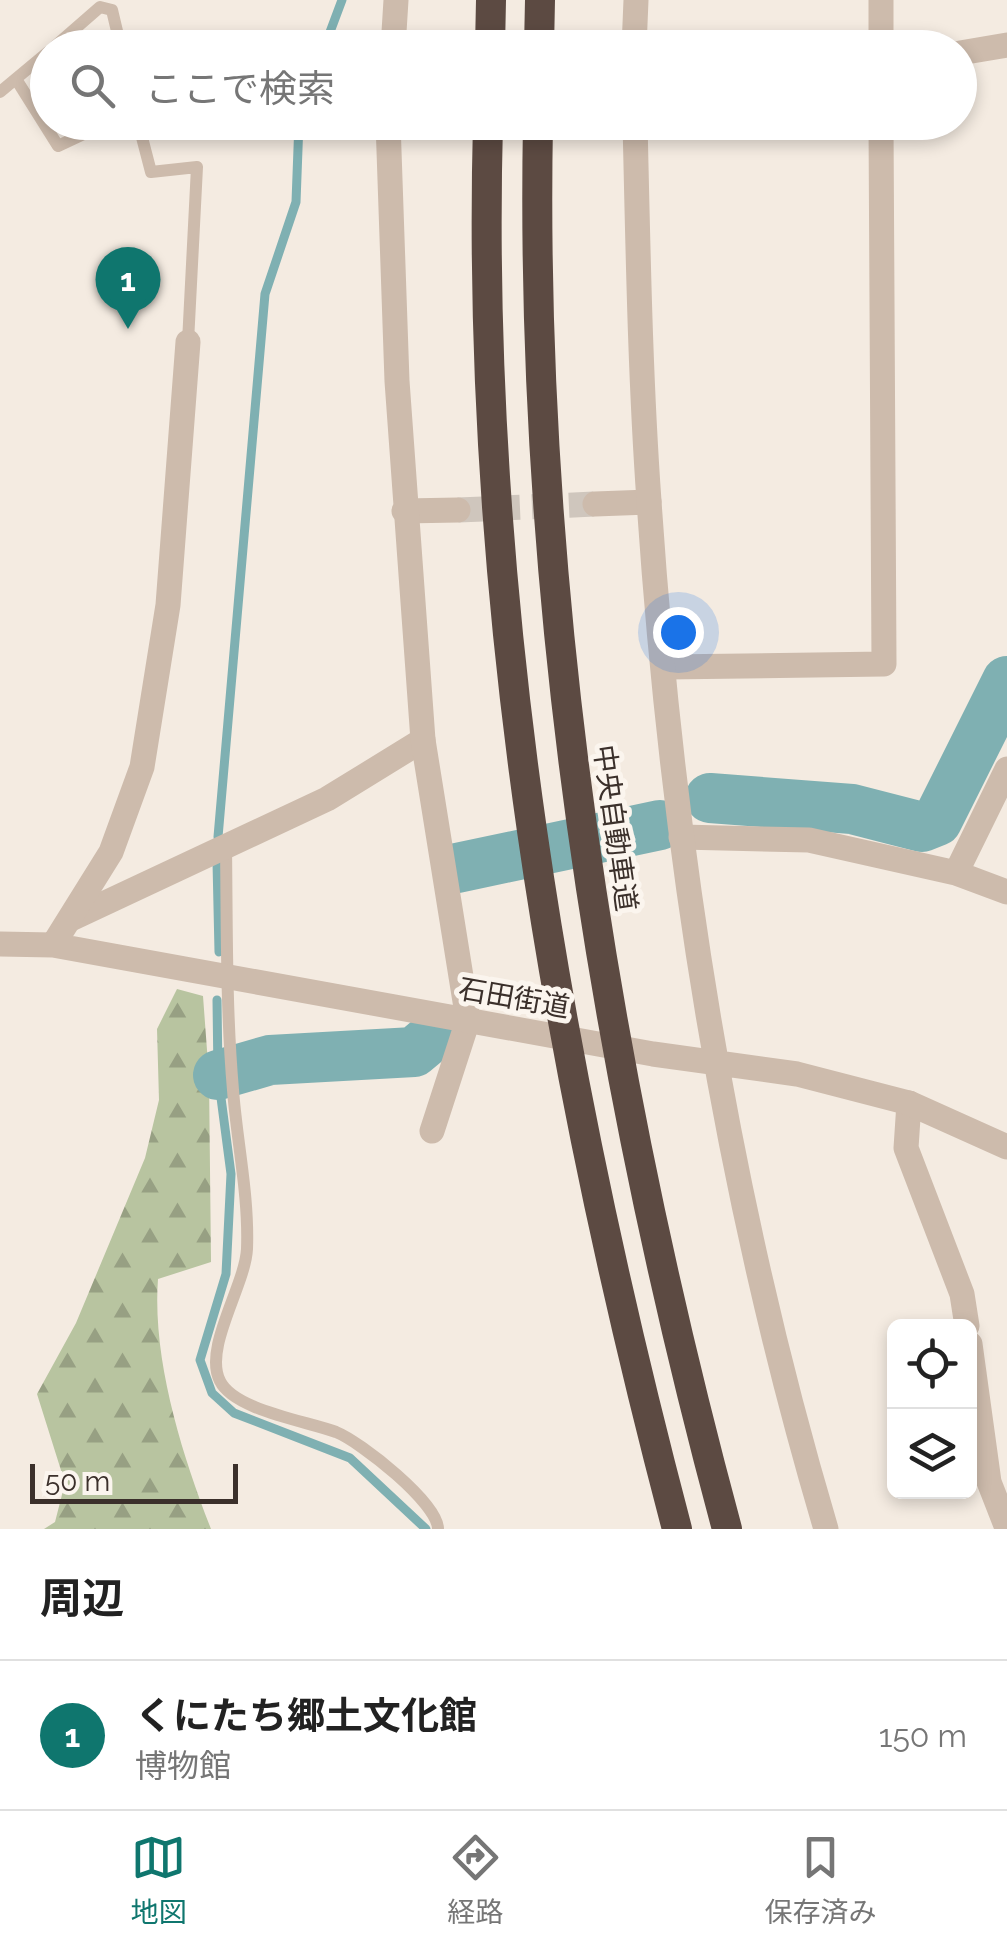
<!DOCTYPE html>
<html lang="ja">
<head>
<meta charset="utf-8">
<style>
  :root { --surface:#fff; --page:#f2f2f2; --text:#222; --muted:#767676; --line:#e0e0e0; --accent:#0f766e }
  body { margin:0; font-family:Raleway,"Noto Sans JP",sans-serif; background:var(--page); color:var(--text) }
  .controls { position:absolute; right:30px; bottom:30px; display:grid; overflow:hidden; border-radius:15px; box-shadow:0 5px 15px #0003 }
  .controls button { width:90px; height:90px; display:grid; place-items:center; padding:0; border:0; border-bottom:2px solid var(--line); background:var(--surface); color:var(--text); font:50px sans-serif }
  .scale { position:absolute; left:30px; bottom:25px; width:208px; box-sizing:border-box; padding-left:10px; border:5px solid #3b302b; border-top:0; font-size:28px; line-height:35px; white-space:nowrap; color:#3b302b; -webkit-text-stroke:8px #fbf5ee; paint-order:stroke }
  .you { position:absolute; left:678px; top:632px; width:35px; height:35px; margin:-25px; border:8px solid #fff; border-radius:50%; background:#1a73e8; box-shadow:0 0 0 15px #1a73e833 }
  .badge { display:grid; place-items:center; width:65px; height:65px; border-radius:50%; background:var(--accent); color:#fff; font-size:32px; font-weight:700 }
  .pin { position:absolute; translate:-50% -82px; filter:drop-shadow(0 2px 5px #0008) }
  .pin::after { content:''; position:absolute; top:52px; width:35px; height:30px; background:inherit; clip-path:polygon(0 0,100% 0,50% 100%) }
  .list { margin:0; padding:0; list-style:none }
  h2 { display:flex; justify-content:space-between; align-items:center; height:130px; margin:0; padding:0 40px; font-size:42px }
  h2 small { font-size:32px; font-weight:400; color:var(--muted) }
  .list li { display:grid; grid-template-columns:65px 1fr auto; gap:30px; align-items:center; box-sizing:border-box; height:150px; padding:0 40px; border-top:2px solid var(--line) }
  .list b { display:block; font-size:38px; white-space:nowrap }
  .list p { margin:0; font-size:32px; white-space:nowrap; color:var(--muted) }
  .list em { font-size:32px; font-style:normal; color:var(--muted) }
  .icon { flex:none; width:55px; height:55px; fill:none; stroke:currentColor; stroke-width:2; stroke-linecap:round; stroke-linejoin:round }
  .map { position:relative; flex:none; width:1007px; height:1529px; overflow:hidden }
  .search { position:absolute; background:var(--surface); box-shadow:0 5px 15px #0003; left:30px; right:30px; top:30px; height:110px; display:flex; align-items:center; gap:25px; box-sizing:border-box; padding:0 35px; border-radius:55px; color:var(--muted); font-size:38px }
  .sheet { height:280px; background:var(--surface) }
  nav { display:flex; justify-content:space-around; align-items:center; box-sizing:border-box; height:140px; border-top:2px solid var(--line); background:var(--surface); font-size:28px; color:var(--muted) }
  nav a { display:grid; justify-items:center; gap:5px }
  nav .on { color:var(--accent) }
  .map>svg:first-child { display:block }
  .forest { fill:url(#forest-firs) }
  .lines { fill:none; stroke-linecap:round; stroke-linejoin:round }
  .stream { stroke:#7fb0b2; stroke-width:9 }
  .river { stroke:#7fb0b2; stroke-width:50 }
  .minor-tunnel { stroke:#cfc6bd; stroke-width:25; stroke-dasharray:25 12; stroke-linecap:butt }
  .service { stroke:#cdbbac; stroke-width:12 }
  .minor { stroke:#cdbbac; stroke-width:25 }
  .tertiary { stroke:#cdbbac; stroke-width:25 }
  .motorway { stroke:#5c4a42; stroke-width:30 }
  .labels { text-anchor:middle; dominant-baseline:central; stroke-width:10; stroke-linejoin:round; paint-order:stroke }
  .street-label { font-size:28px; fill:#3b302b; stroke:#fbf5ee }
</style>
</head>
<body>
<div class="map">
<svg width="1007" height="1529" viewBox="0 0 1007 1529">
  <defs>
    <pattern id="forest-firs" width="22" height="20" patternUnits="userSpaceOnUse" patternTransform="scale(2.5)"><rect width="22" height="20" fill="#b8c4a0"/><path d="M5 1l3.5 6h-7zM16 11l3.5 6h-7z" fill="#97a083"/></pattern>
  </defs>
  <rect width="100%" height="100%" fill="#f4ebe1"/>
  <path class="forest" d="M 177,989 L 203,996 L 209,1077 L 211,1262 L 158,1279 C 152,1359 182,1455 211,1529 L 44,1529 L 55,1522 L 65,1483 L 37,1394 L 76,1323 L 145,1158 L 159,1100 L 157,1029 Z"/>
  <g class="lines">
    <path class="stream" d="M 324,48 L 342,0
      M 218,837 L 265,294 L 296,202 L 299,122
      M 217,862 L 219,952
      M 217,1000 L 218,1075 L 231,1174 L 226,1274 L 200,1360 L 212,1393 L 234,1413 L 350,1458 L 426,1529"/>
    <path class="river" d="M 710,798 L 852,809 L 922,827 L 937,821 L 1007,681
      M 457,868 L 660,825
      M 218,1075 L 270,1060 L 414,1052 L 432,1037"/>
    <path class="minor-tunnel" d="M 458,510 L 595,504"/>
    <path class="service" d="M 53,48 L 100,7 L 112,10 L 121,48
      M 16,79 L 58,146 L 109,122
      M 0,92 L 48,52
      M 138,122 L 151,172 L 197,167 L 188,342
      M 226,846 C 227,927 226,1009 233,1090 C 237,1143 249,1195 247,1249 C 245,1286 203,1348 220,1381 C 234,1410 306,1421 336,1432 C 361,1442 438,1503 438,1529"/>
    <path class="minor" d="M 881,0 L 881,48
      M 960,53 L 1007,45
      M 595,504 L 649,502
      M 404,511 L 458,510
      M 666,667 L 884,664 L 881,122
      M 681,837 L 809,840 L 956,873 L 1007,892
      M 956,873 L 1007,769
      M 71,919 L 327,799 L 423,740
      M 909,1103 L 906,1148 L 962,1294 L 967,1326
      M 432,1131 L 468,1020
      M 970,1344 L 989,1482 L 1007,1528"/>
    <path class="tertiary" d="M 393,48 L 396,0
      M 634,48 L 636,0
      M 388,122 L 397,381 L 423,740 L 468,1020
      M 635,122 C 638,248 640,375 649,501 C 672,847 727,1196 826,1529
      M 0,944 L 53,945 L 653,1054 L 797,1074 L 909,1103 L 1007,1147
      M 53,945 L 111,852 L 142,767 L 168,605 L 188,342"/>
    <path class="motorway" d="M 490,48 L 491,0
      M 539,48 L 540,0
      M 488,122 C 475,598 556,1071 677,1529
      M 538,122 C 529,599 603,1070 727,1529"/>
  </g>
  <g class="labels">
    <g class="street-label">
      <text transform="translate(615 828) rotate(82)">中央自動車道</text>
      <text transform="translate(514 998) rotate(10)">石田街道</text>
    </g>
  </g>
</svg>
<div class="controls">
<button><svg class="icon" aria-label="locate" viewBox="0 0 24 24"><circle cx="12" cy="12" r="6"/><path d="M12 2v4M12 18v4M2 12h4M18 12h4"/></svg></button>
<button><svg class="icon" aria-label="layers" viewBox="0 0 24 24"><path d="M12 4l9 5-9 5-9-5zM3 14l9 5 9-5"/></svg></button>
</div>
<div class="scale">50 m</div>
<div class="you"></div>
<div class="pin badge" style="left:128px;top:329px">1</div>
<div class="search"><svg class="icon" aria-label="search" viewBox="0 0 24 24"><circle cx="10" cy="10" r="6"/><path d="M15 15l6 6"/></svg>ここで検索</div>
</div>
<section class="sheet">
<h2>周辺<small></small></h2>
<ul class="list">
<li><span class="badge">1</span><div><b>くにたち郷土文化館</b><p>博物館</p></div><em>150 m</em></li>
</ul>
</section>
<nav>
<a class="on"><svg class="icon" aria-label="map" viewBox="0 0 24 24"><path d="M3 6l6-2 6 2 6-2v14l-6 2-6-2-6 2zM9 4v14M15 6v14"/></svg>地図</a>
<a><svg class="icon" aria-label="directions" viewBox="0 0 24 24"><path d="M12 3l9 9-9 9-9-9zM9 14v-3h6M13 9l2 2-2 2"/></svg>経路</a>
<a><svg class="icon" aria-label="saved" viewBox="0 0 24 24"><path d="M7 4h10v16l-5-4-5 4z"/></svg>保存済み</a>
</nav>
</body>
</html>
